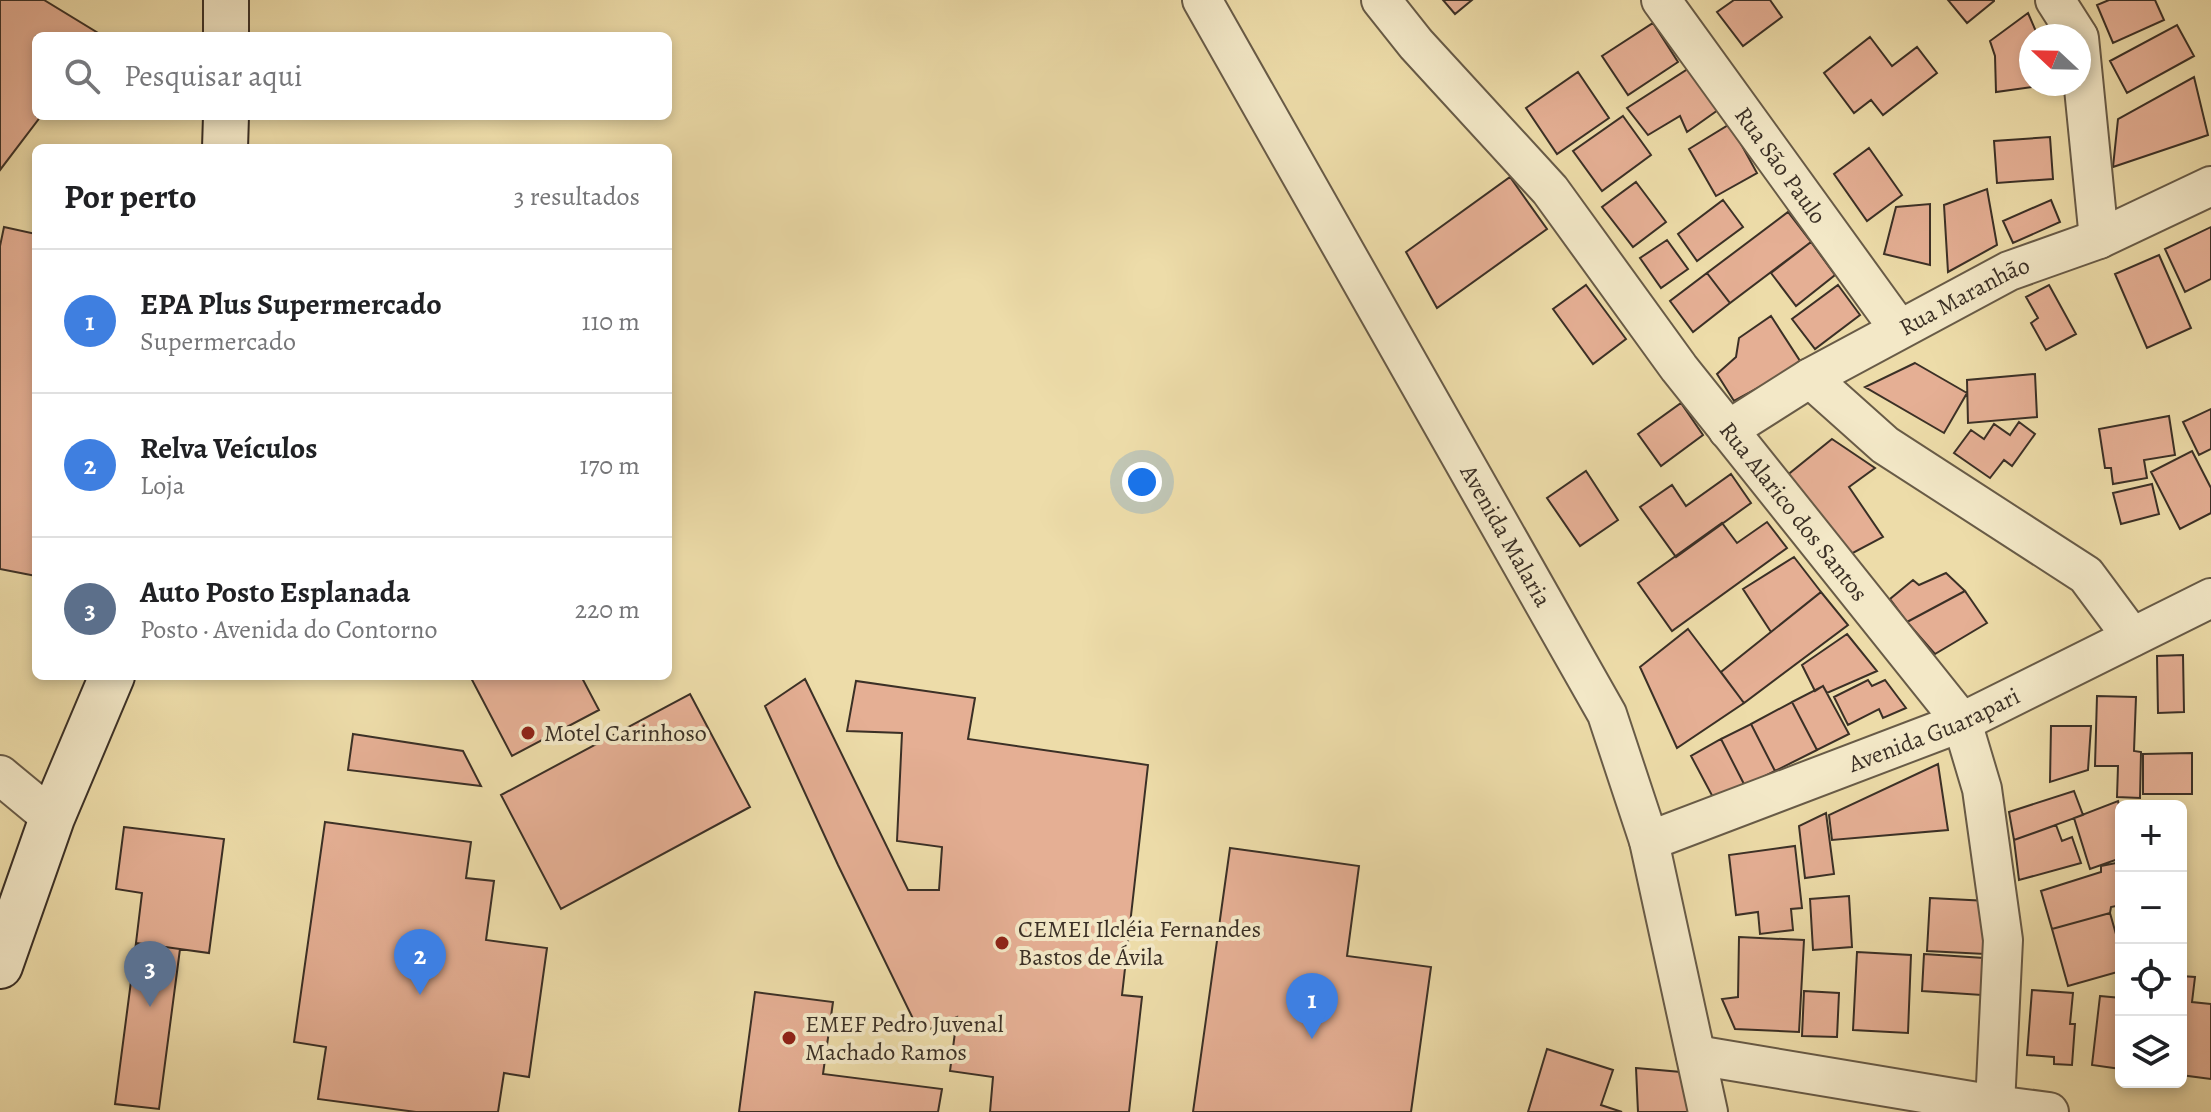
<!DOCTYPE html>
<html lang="pt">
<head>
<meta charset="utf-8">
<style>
  :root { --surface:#fff; --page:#f6f6f6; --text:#202124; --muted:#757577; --line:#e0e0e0; --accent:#b45309 }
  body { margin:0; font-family:Alegreya,serif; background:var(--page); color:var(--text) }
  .controls { position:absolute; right:24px; bottom:24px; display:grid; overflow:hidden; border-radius:12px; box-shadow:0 4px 12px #0003 }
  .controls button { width:72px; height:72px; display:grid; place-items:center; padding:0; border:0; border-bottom:2px solid var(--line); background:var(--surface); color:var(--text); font:40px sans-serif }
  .compass { position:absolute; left:2019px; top:24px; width:72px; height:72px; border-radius:50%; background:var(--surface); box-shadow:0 4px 12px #0003; rotate:292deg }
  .you { position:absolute; left:1142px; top:482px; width:28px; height:28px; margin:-20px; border:6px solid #fff; border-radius:50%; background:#1a73e8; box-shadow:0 0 0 12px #1a73e833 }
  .badge { display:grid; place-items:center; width:52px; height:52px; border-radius:50%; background:var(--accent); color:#fff; font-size:26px; font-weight:700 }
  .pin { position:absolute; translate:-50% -66px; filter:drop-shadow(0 2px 4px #0008) }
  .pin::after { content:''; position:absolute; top:42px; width:28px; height:24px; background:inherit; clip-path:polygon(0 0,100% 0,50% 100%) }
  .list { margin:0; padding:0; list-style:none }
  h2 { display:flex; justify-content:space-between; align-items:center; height:104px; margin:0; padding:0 32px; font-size:34px }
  h2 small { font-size:26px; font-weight:400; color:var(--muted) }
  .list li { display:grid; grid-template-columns:52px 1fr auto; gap:24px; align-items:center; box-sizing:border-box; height:144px; padding:0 32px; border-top:2px solid var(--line) }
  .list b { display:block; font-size:30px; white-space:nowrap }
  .list p { margin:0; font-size:26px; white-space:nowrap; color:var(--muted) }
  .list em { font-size:26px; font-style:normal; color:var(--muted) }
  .icon { flex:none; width:44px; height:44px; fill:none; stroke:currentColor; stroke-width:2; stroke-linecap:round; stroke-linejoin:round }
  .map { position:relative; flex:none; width:2211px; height:1112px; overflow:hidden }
  .search { position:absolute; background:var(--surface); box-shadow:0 4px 12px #0003; left:32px; top:32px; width:640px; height:88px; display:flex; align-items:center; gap:20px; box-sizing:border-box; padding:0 28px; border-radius:12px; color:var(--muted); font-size:30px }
  .panel { position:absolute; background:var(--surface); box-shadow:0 4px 12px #0003; left:32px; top:144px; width:640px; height:536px; border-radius:12px }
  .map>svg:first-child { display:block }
  .building { fill:#e5af94; stroke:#3b3026; stroke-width:2 }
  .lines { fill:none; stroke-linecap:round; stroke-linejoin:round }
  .minor-casing { stroke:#685b47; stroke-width:42 }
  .secondary-casing { stroke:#3b3026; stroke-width:48 }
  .minor { stroke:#f3e8c7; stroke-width:38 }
  .secondary { stroke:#f3e8c7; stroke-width:44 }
  .poi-dot { fill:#8f2418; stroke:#f3e8c7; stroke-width:3 }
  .labels { text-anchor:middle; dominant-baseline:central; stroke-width:8; stroke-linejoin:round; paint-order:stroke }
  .street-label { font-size:24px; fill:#3b3026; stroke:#f3e8c7 }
  .poi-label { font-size:24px; fill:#3b3026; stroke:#f3e8c7; text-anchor:start }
</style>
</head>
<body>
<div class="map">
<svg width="2211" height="1112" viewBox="0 0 2211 1112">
  <rect width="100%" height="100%" fill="#eddca9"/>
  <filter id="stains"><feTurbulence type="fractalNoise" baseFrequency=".0025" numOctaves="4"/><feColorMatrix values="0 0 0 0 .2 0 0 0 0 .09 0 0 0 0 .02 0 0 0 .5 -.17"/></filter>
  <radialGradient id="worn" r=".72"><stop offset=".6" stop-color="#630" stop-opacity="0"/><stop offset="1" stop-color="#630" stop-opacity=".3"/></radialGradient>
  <path class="building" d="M 0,0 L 44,0 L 103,36 L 36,36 L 36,116 L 41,116 L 0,170 Z
    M 1443,0 L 1472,0 L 1455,14 Z
    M 1734,0 L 1770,0 L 1782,17 L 1743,46 L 1717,12 Z
    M 1948,0 L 1994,0 L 1994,1 L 1967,23 Z
    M 2109,0 L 2155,0 L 2164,20 L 2113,43 L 2097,5 Z
    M 2028,13 L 2038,36 L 2031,36 L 2031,84 L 2046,85 L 1996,92 L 1995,56 L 1990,41 Z
    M 1653,23 L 1678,62 L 1628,95 L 1602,56 Z
    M 2177,25 L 2194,56 L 2127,93 L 2110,61 Z
    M 1870,37 L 1892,66 L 1917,47 L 1937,73 L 1883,115 L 1871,100 L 1854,113 L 1824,73 Z
    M 1691,67 L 1718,110 L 1687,132 L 1680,116 L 1648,135 L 1627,108 Z
    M 1578,72 L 1609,118 L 1557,154 L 1526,108 Z
    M 2194,77 L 2208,135 L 2113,167 L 2118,119 Z
    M 1623,116 L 1651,155 L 1602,191 L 1573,151 Z
    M 1730,124 L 1757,173 L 1716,196 L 1689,149 Z
    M 2050,137 L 2053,179 L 1997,183 L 1994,141 Z
    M 1869,148 L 1902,195 L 1867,221 L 1834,174 Z
    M 1510,177 L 1547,229 L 1437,308 L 1406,252 Z
    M 1636,182 L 1666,222 L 1633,247 L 1602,207 Z
    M 1987,189 L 1997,245 L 1948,272 L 1944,205 Z
    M 1723,200 L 1743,227 L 1697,261 L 1678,234 Z
    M 2051,200 L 2060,222 L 2013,243 L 2003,221 Z
    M 1930,204 L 1930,265 L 1884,254 L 1896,207 Z
    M 1788,212 L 1811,242 L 1730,303 L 1707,273 Z
    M 4,227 L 36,234 L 36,576 L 0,569 L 0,246 Z
    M 2211,227 L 2211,279 L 2185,292 L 2165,249 Z
    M 1667,240 L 1688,269 L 1661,288 L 1640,258 Z
    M 1811,242 L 1835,275 L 1796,306 L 1771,273 Z
    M 2159,255 L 2191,328 L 2147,348 L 2115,274 Z
    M 1707,273 L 1730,303 L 1693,332 L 1670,301 Z
    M 1586,285 L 1626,339 L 1593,364 L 1553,309 Z
    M 1838,285 L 1860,315 L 1815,349 L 1792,319 Z
    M 2049,285 L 2076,334 L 2046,350 L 2031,323 L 2038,318 L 2026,297 Z
    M 1771,316 L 1802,364 L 1734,401 L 1717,374 L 1736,357 L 1739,338 Z
    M 1915,363 L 1967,393 L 1944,433 L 1865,387 Z
    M 2035,374 L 2037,417 L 1968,423 L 1967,380 Z
    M 1681,403 L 1703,435 L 1661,466 L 1638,434 Z
    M 2211,409 L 2211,449 L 2199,455 L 2183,422 Z
    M 2169,416 L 2175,455 L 2144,460 L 2147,478 L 2113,484 L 2111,468 L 2105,468 L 2099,429 Z
    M 2019,422 L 2035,434 L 2012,466 L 2004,460 L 1990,478 L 1954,453 L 1971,430 L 1984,439 L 1994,424 L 2010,435 Z
    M 1832,439 L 1875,468 L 1849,487 L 1883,537 L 1849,555 L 1785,477 Z
    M 2192,451 L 2211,488 L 2211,513 L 2180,529 L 2151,472 Z
    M 1586,471 L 1618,520 L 1580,546 L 1547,498 Z
    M 1731,474 L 1751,503 L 1676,557 L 1640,507 L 1672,485 L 1686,506 Z
    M 2152,484 L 2159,514 L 2121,524 L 2113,493 Z
    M 1767,522 L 1787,548 L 1672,631 L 1638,583 L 1722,523 L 1737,543 Z
    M 1794,557 L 1821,592 L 1771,632 L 1743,589 Z
    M 1946,573 L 1965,591 L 1907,622 L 1890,599 L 1913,580 L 1919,585 Z
    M 1965,591 L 1987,623 L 1935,654 L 1907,622 Z
    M 1821,592 L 1848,625 L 1744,703 L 1721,672 Z
    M 1688,629 L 1744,703 L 1677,748 L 1640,667 Z
    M 1847,634 L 1877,671 L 1827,693 L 1823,686 L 1815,691 L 1802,665 Z
    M 2183,655 L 2184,712 L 2158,713 L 2157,656 Z
    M 470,676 L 581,676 L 599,710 L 512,756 Z
    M 805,679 L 908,890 L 939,890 L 942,847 L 897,841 L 902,733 L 847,731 L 856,681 L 975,698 L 968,739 L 1148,765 L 1122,995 L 1142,997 L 1129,1112 L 990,1112 L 993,1077 L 950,1071 L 957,1017 L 920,1033 L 838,865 L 765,706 Z
    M 1868,680 L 1872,686 L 1885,680 L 1906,708 L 1883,718 L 1879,709 L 1848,725 L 1834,697 Z
    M 1823,686 L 1849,734 L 1817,750 L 1792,702 Z
    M 690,694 L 750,807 L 561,909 L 501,795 Z
    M 2097,696 L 2136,697 L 2134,751 L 2141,752 L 2140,798 L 2117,797 L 2118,766 L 2095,766 Z
    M 1792,702 L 1817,750 L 1775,771 L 1751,724 Z
    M 1751,724 L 1775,771 L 1745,786 L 1721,739 Z
    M 2051,726 L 2091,726 L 2088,770 L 2050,782 Z
    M 353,734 L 463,751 L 481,786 L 348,770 Z
    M 1721,739 L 1745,786 L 1715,801 L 1691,756 Z
    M 2192,753 L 2192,794 L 2143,794 L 2143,754 Z
    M 1938,764 L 1948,830 L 1832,840 L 1829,815 Z
    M 2074,791 L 2083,815 L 2014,840 L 2009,812 Z
    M 2118,801 L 2121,814 L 2121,858 L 2090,869 L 2074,818 Z
    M 1826,813 L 1834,874 L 1805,878 L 1799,826 Z
    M 325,822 L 471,842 L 466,878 L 494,881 L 486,940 L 547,948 L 529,1077 L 504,1073 L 498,1112 L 416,1112 L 318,1099 L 326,1047 L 294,1042 Z
    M 2056,825 L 2062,841 L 2072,837 L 2081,863 L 2019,880 L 2014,840 Z
    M 124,827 L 224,839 L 209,953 L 136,943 L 142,893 L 116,889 Z
    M 1795,846 L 1802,908 L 1791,909 L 1793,930 L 1760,934 L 1758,912 L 1736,915 L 1729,855 Z
    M 1230,848 L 1359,866 L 1347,956 L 1431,967 L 1411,1112 L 1193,1112 Z
    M 2121,862 L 2121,905 L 2111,907 L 2110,913 L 2052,929 L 2041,891 L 2101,872 L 2101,866 Z
    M 1849,896 L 1852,947 L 1813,950 L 1810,899 Z
    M 1930,898 L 1988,901 L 1985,954 L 1927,951 Z
    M 2110,913 L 2121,952 L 2121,971 L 2068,986 L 2052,929 Z
    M 1739,937 L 1804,940 L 1799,1032 L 1735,1029 L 1722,999 L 1738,997 Z
    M 136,943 L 180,949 L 159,1109 L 115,1104 Z
    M 1857,952 L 1911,955 L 1908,1033 L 1853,1030 Z
    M 1924,954 L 1999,959 L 1997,996 L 1922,991 Z
    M 2181,976 L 2195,977 L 2192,1002 L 2211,1004 L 2211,1079 L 2181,1075 Z
    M 2032,990 L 2073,993 L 2070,1024 L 2075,1024 L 2072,1065 L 2054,1064 L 2054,1057 L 2027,1055 Z
    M 1804,991 L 1839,993 L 1837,1037 L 1802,1036 Z
    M 755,992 L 833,1002 L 823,1074 L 942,1089 L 938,1112 L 739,1112 Z
    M 2100,996 L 2121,998 L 2121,1069 L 2092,1065 Z
    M 1547,1049 L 1613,1070 L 1601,1105 L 1622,1112 L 1528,1112 Z
    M 1636,1068 L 1681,1072 L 1690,1112 L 1638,1112 Z"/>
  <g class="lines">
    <defs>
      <g id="minor">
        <path id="s1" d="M 1202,0 L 1607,714 L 1649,841 L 1708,1112"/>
        <path id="s2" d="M 1381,0 L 1416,44 L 1550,190 L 1679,368 L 1962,722 L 1982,789 L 2003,940 L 1995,1105"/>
        <path id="s3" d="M 1661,0 L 1899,329"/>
        <path d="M 2055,0 L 2078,36"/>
        <path d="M 2079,38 L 2099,239"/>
        <path d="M 1810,378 L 1885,445 L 2086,575 L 2132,637"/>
        <path id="s4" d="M 1728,430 L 1810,378 L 2009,271 L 2099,239 L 2211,186"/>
        <path d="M 0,775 L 52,818"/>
        <path id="s5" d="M 1649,841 L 1962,722 L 2211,598"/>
        <path d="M 1696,1055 L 1995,1105 L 2049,1112"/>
      </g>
      <path id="secondary" d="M 226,0 L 226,36
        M 225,148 L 226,116
        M 0,966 L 52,818 L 112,676"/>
    </defs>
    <use href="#minor" class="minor-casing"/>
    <use href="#secondary" class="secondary-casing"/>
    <use href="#minor" class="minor"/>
    <use href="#secondary" class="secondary"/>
  </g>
  <g class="poi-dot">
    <circle cx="528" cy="733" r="8"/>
    <circle cx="1002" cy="943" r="8"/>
    <circle cx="789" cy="1038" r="8"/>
  </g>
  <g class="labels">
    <g class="street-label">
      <text stroke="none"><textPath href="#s3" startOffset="204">Rua São Paulo</textPath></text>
      <text stroke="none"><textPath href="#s4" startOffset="272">Rua Maranhão</textPath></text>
      <text stroke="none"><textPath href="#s2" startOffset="658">Rua Alarico dos Santos</textPath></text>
      <text stroke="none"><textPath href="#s1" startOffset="616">Avenida Malaria</textPath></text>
      <text stroke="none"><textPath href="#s5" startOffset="306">Avenida Guarapari</textPath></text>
    </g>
    <g class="poi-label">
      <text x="544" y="733">Motel Carinhoso</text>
      <text x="1018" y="929">CEMEI Ilcléia Fernandes<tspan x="1018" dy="28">Bastos de Ávila</tspan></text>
      <text x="805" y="1024">EMEF Pedro Juvenal<tspan x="805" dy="28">Machado Ramos</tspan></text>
    </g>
  </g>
  <rect width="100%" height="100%" filter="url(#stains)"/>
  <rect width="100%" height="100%" fill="url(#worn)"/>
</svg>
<div class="controls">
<button>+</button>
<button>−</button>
<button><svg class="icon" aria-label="locate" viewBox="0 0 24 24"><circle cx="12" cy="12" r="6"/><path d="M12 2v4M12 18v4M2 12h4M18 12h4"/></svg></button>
<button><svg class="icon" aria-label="layers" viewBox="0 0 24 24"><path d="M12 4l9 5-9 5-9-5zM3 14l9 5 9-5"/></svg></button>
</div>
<svg class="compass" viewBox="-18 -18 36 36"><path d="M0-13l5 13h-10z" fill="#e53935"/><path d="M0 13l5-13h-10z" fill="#757577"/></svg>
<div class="you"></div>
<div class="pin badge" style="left:1312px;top:1039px;background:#3f7fe0">1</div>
<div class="pin badge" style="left:420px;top:995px;background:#3f7fe0">2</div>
<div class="pin badge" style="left:150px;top:1007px;background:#5c6f8a">3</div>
<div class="search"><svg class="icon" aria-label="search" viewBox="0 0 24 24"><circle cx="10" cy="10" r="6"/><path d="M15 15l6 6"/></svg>Pesquisar aqui</div>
<section class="panel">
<h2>Por perto<small>3 resultados</small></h2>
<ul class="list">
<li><span class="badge" style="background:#3f7fe0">1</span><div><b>EPA Plus Supermercado</b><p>Supermercado</p></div><em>110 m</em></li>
<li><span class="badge" style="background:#3f7fe0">2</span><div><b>Relva Veículos</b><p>Loja</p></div><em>170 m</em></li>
<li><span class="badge" style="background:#5c6f8a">3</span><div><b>Auto Posto Esplanada</b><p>Posto · Avenida do Contorno</p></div><em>220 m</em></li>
</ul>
</section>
</div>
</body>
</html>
